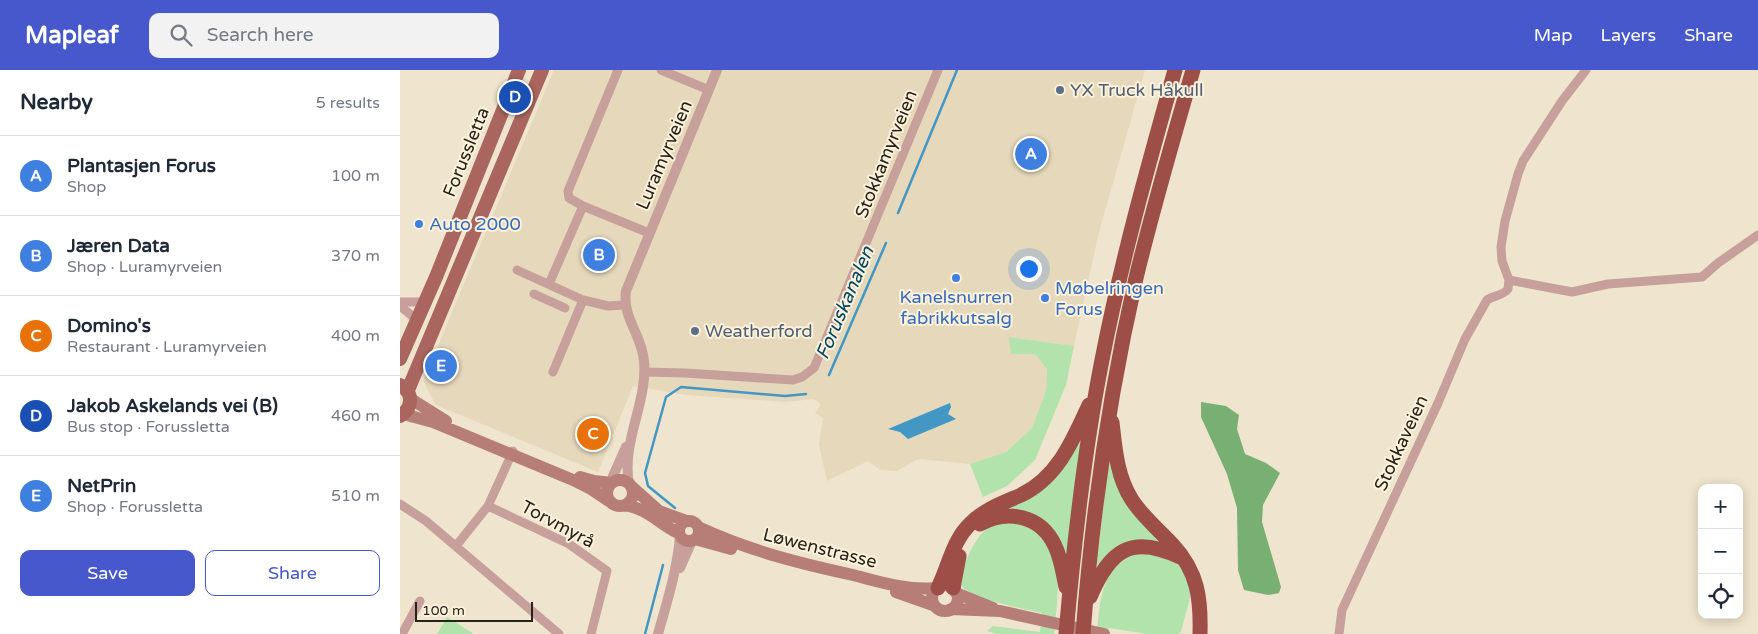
<!DOCTYPE html>
<html lang="en">
<head>
<meta charset="utf-8">
<style>
  :root { --surface:#fff; --page:#f2f2f3; --text:#1f2937; --muted:#747a83; --line:#e0e1e3; --accent:#4758cc }
  body { margin:0; font-family:"Varela Round",sans-serif; background:var(--page); color:var(--text) }
  .controls { position:absolute; right:15px; bottom:15px; display:grid; overflow:hidden; border-radius:10px; box-shadow:0 2px 12px #0003 }
  .controls button { width:45px; height:45px; display:grid; place-items:center; padding:0; border:0; border-bottom:1px solid var(--line); background:var(--surface); color:var(--text); font:25px sans-serif }
  .scale { position:absolute; left:15px; bottom:12px; width:118px; box-sizing:border-box; padding-left:5px; border:2px solid #27231a; border-top:0; font-size:14px; line-height:18px; white-space:nowrap; color:#27231a; -webkit-text-stroke:4px #fcf1da; paint-order:stroke }
  .you { position:absolute; left:628px; top:198px; width:18px; height:18px; margin:-12px; border:4px solid #fff; border-radius:50%; background:#1a73e8; box-shadow:0 0 0 8px #1a73e833 }
  .badge { display:grid; place-items:center; width:32px; height:32px; border-radius:50%; background:var(--accent); color:#fff; font-size:16px; font-weight:700 }
  .pin { position:absolute; translate:-50% -50%; border:2px solid #fff; box-shadow:0 1px 5px #0006 }
  .list { margin:0; padding:0; list-style:none }
  h2 { display:flex; justify-content:space-between; align-items:center; height:65px; margin:0; padding:0 20px; font-size:21px }
  h2 small { font-size:16px; font-weight:400; color:var(--muted) }
  .list li { display:grid; grid-template-columns:32px 1fr auto; gap:15px; align-items:center; box-sizing:border-box; height:80px; padding:0 20px; border-top:1px solid var(--line) }
  .list b { display:block; font-size:19px; white-space:nowrap }
  .list p { margin:0; font-size:16px; white-space:nowrap; color:var(--muted) }
  .list em { font-size:16px; font-style:normal; color:var(--muted) }
  .actions { display:flex; gap:10px; padding:15px 20px }
  .actions a { flex:1; padding:11px 0; border:1px solid var(--accent); border-radius:10px; text-align:center; font-size:18px; color:var(--accent) }
  .actions .main { background:var(--accent); color:#fff }
  .icon { flex:none; width:28px; height:28px; fill:none; stroke:currentColor; stroke-width:2; stroke-linecap:round; stroke-linejoin:round }
  .map { position:relative; flex:none; width:1358px; height:564px; overflow:hidden }
  header { display:flex; align-items:center; gap:30px; box-sizing:border-box; height:70px; padding:0 25px; background:var(--accent); color:#fff }
  header strong { font-size:24px }
  nav { display:flex; gap:28px; margin-inline-start:auto; font-size:18px }
  .search { width:350px; height:45px; background:var(--page); display:flex; align-items:center; gap:12px; box-sizing:border-box; padding:0 18px; border-radius:10px; color:var(--muted); font-size:19px }
  main { display:flex }
  aside { flex:1; background:var(--surface) }
  .map>svg:first-child { display:block }
  .built { fill:#e6d8bb }
  .green { fill:#b2e3ac }
  .forest { fill:#78af72 }
  .water { fill:#4297c4 }
  .lines { fill:none; stroke-linecap:round; stroke-linejoin:round }
  .stream { stroke:#4297c4; stroke-width:2.5 }
  .minor { stroke:#c7a09b; stroke-width:9 }
  .tertiary { stroke:#c7a09b; stroke-width:10 }
  .secondary { stroke:#b67e77; stroke-width:12 }
  .primary { stroke:#a9655e; stroke-width:14 }
  .motorway { stroke:#9d4f47; stroke-width:15 }
  .service-dot { fill:#5c6f8a; stroke:#fcf1da; stroke-width:2 }
  .shop-dot { fill:#3f7fe0; stroke:#fcf1da; stroke-width:2 }
  .labels { text-anchor:middle; dominant-baseline:central; stroke-width:4; stroke-linejoin:round; paint-order:stroke }
  .service-label { font-size:18px; fill:#4e5e75; stroke:#fcf1da; text-anchor:start }
  .street-label { font-size:18px; fill:#27231a; stroke:#fcf1da }
  .shop-label { font-size:18px; fill:#366cbe; stroke:#fcf1da; text-anchor:start }
  .water-label { font-size:19px; font-style:italic; fill:#004766; stroke:#fcf1da }
</style>
</head>
<body>
<header>
<strong>Mapleaf</strong>
<div class="search"><svg class="icon" aria-label="search" viewBox="0 0 24 24"><circle cx="10" cy="10" r="6"/><path d="M15 15l6 6"/></svg>Search here</div>
<nav><a>Map</a><a>Layers</a><a>Share</a></nav>
</header>
<main>
<aside>
<h2>Nearby<small>5 results</small></h2>
<ul class="list">
<li><span class="badge" style="background:#3f7fe0">A</span><div><b>Plantasjen Forus</b><p>Shop</p></div><em>100 m</em></li>
<li><span class="badge" style="background:#3f7fe0">B</span><div><b>Jæren Data</b><p>Shop · Luramyrveien</p></div><em>370 m</em></li>
<li><span class="badge" style="background:#e8710a">C</span><div><b>Domino's</b><p>Restaurant · Luramyrveien</p></div><em>400 m</em></li>
<li><span class="badge" style="background:#1a4fb4">D</span><div><b>Jakob Askelands vei (B)</b><p>Bus stop · Forussletta</p></div><em>460 m</em></li>
<li><span class="badge" style="background:#3f7fe0">E</span><div><b>NetPrin</b><p>Shop · Forussletta</p></div><em>510 m</em></li>
</ul>
<div class="actions"><a class="main">Save</a><a>Share</a></div>
</aside>
<div class="map">
<svg width="1358" height="564" viewBox="0 0 1358 564">
  <rect width="100%" height="100%" fill="#efe4cd"/>
  <path class="built" d="M 154,0 L 745,0 L 698,166 L 674,276 L 610,267 L 635,284 L 647,299 L 646,321 L 632,358 L 606,382 L 570,394 L 518,389 L 497,401 L 480,400 L 468,391 L 427,411 L 419,375 L 423,348 L 415,343 L 421,334 L 413,329 L 385,332 L 286,325 L 233,316 L 198,402 L 36,335 L 23,311 Z"/>
  <path class="green" d="M 609,267 L 674,276 L 666,315 L 635,390 L 607,416 L 583,427 L 570,394 L 606,382 L 632,358 L 646,321 L 647,299 L 635,284 L 611,284 Z
    M 683,366 L 668,494 L 656,465 L 601,440 Z
    M 709,389 L 766,472 L 752,473 L 696,499 Z
    M 625,453 C 631,459 641,464 646,471 C 665,497 656,535 654,564 L 597,564 L 587,561 L 593,556 L 640,562 L 642,543 C 621,538 569,530 558,512 C 564,495 577,457 597,454 C 605,452 616,453 625,453 Z
    M 740,482 L 771,487 L 784,498 L 793,516 L 781,562 L 778,564 L 748,564 L 709,558 L 708,564 L 697,564 C 700,529 701,496 740,482 Z
    M 47,547 L 74,564 L 37,564 Z"/>
  <path class="forest" d="M 801,332 L 826,336 L 839,345 L 837,359 L 845,384 L 866,393 L 880,403 L 863,435 L 862,452 L 881,517 L 879,523 L 868,525 L 844,520 L 838,500 L 837,438 L 827,404 L 801,347 Z"/>
  <path class="water" d="M 550,333 L 551,337 L 548,344 L 556,349 L 508,369 L 500,362 L 488,359 Z"/>
  <g class="lines">
    <path class="stream" d="M 498,143 L 557,0
      M 429,305 L 486,173
      M 275,438 L 248,416 L 245,403 L 266,327 L 281,317 L 385,326 L 406,324
      M 245,564 L 263,495"/>
    <path class="minor" d="M 261,0 L 309,20
      M 183,136 L 169,128 L 168,121 L 218,0
      M 117,200 L 183,230 L 208,236 L 224,235
      M 1109,210 L 1172,222 L 1208,214 L 1302,207 L 1318,193 L 1358,165
      M 149,214 L 183,136 L 249,163
      M 134,224 L 165,238
      M 0,232 L 25,232
      M 0,236 L 17,250
      M 153,302 L 183,230
      M 245,302 L 285,303 L 393,310 L 402,307 L 414,298 L 538,0
      M 0,434 L 26,451 L 159,564
      M 88,436 L 169,474 L 207,501 L 191,564
      M 56,476 L 88,436 L 113,381
      M 2,564 L 20,531
      M 939,564 L 942,540 L 1038,333 L 1065,269 L 1087,230 C 1094,225 1103,226 1108,219 L 1109,210 L 1102,191 L 1101,177 L 1105,151 L 1118,104 L 1123,91 L 1162,31 L 1186,0"/>
    <path class="tertiary" d="M 212,413 L 213,406 L 226,377
      M 229,414 C 221,372 248,332 244,291 C 242,265 222,248 226,221 L 317,0
      M 280,498 L 292,471
      M 258,564 C 267,532 277,500 280,467"/>
    <path class="secondary" d="M 11,329 L 46,351
      M 3,344 L 33,352 L 173,410 L 191,419 L 209,431
      M 180,407 L 194,411 L 212,413
      M207 423a13 13 0 1 1 26 0a13 13 0 1 1-26 0Z
      M 231,416 L 259,441 L 286,451
      M 225,435 C 246,438 260,454 278,463
      M279 461a10 10 0 1 1 20 0a10 10 0 1 1-20 0Z
      M 298,457 C 350,481 398,493 453,505 C 480,512 508,521 536,518
      M 295,469 L 331,479
      M532 528a13 13 0 1 1 26 0a13 13 0 1 1-26 0Z
      M 496,522 L 533,535
      M 556,523 L 593,538
      M 551,539 L 600,541 L 704,564"/>
    <path class="primary" d="M 0,289 L 36,207 L 119,0
      M 8,320 L 142,0
      M 0,346 C 13,338 14,323 0,315"/>
    <path class="motorway" d="M 712,352 C 715,379 717,407 732,430 C 743,447 759,460 773,475 C 798,502 801,529 800,564
      M 580,454 C 607,439 641,445 655,476 C 661,488 663,503 666,517
      M 538,518 C 549,496 552,471 571,453 C 585,439 603,433 621,425 C 658,407 673,370 689,335
      M 553,518 L 559,486
      M 690,527 C 710,480 731,464 780,487
      M 666,564 C 674,472 684,381 702,290 C 721,192 748,96 775,0
      M 683,564 C 692,444 709,326 736,208 C 753,138 773,69 793,0"/>
  </g>
  <g class="service-dot">
    <circle cx="660" cy="20" r="5"/>
    <circle cx="295" cy="261" r="5"/>
  </g>
  <g class="shop-dot">
    <circle cx="19" cy="154" r="5"/>
    <circle cx="556" cy="208" r="5"/>
    <circle cx="645" cy="228" r="5"/>
  </g>
  <g class="labels">
    <g class="service-label">
      <text x="670" y="20">YX Truck Håkull</text>
      <text x="305" y="261">Weatherford</text>
    </g>
    <g class="street-label">
      <text transform="translate(66 82) rotate(-68)">Forussletta</text>
      <text transform="translate(486 84) rotate(-68)">Stokkamyrveien</text>
      <text transform="translate(264 85) rotate(-67)">Luramyrveien</text>
      <text transform="translate(1001 373) rotate(-65)">Stokkaveien</text>
      <text transform="translate(158 454) rotate(28)">Torvmyrå</text>
      <text transform="translate(420 478) rotate(14)">Løwenstrasse</text>
    </g>
    <g class="shop-label">
      <text x="29" y="154">Auto 2000</text>
      <text x="655" y="218">Møbelringen<tspan x="655" dy="21">Forus</tspan></text>
      <text x="556" y="227" text-anchor="middle">Kanelsnurren<tspan x="556" dy="21">fabrikkutsalg</tspan></text>
    </g>
    <g class="water-label">
      <text transform="translate(445 233) rotate(-67)">Foruskanalen</text>
    </g>
  </g>
</svg>
<div class="controls">
<button>+</button>
<button>−</button>
<button><svg class="icon" aria-label="locate" viewBox="0 0 24 24"><circle cx="12" cy="12" r="6"/><path d="M12 2v4M12 18v4M2 12h4M18 12h4"/></svg></button>
</div>
<div class="scale">100 m</div>
<div class="you"></div>
<div class="pin badge" style="left:631px;top:84px;background:#3f7fe0">A</div>
<div class="pin badge" style="left:199px;top:185px;background:#3f7fe0">B</div>
<div class="pin badge" style="left:193px;top:364px;background:#e8710a">C</div>
<div class="pin badge" style="left:115px;top:27px;background:#1a4fb4">D</div>
<div class="pin badge" style="left:41px;top:296px;background:#3f7fe0">E</div>
</div>
</main>
</body>
</html>
